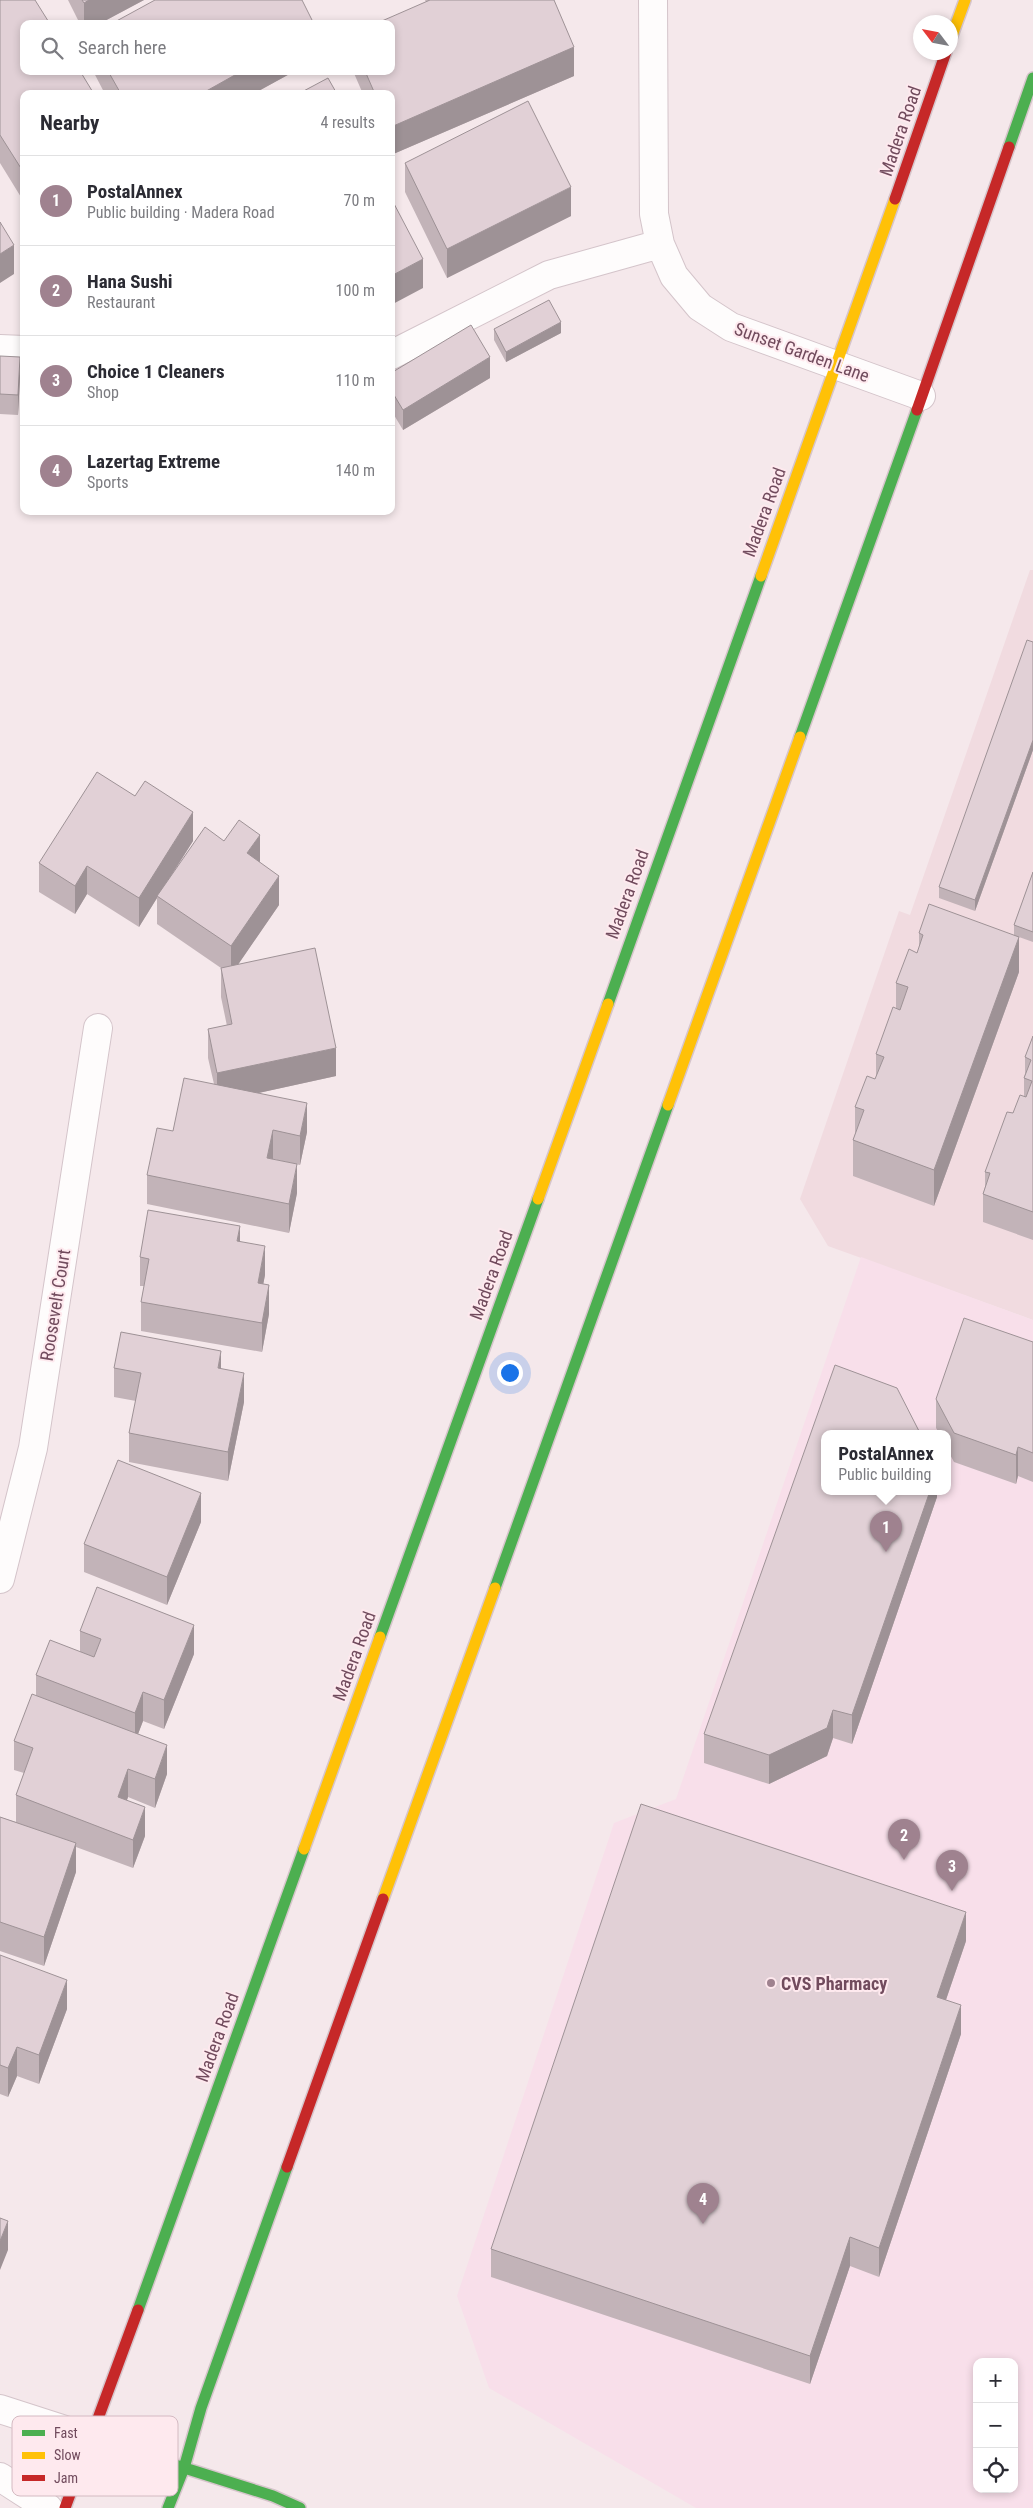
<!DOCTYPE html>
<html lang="en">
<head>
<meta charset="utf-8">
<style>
  :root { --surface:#fff; --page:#f2f2f3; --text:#2b2b33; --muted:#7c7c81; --line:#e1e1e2; --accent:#9f828f }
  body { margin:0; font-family:"Roboto Condensed",sans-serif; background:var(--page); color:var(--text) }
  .controls { position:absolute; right:15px; bottom:15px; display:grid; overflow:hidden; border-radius:10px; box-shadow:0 2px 8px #0003 }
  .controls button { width:45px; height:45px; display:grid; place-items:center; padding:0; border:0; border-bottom:1px solid var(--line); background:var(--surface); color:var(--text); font:25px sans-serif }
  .compass { position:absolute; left:913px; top:15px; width:45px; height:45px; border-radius:50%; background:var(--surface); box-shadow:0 2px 8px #0003; rotate:302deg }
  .you { position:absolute; left:509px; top:1372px; width:18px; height:18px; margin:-12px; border:4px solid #fff; border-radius:50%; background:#1a73e8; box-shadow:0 0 0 8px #1a73e833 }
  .badge { display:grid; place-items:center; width:32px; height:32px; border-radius:50%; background:var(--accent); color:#fff; font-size:16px; font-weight:700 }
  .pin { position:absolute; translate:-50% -41px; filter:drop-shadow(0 1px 2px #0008) }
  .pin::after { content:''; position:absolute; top:26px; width:18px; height:15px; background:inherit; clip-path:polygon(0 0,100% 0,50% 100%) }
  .popup { position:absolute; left:821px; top:1430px; width:130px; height:65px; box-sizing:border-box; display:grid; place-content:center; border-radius:10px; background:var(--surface); filter:drop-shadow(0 1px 4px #0005); font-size:16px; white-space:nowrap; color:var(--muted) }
  .popup b { font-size:19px; color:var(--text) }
  .popup::after { content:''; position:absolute; left:50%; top:100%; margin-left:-10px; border:10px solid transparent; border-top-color:var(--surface) }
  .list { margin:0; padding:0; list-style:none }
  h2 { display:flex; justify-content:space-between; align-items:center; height:65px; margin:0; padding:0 20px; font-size:21px }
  h2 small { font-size:16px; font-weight:400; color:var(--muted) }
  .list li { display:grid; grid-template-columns:32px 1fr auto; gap:15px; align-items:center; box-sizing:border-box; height:90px; padding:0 20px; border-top:1px solid var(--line) }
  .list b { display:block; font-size:19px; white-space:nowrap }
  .list p { margin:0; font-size:16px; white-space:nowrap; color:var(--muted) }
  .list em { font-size:16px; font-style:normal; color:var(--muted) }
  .icon { flex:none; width:28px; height:28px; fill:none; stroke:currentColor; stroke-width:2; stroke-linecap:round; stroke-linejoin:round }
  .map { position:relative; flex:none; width:1033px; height:2508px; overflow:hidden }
  .search { position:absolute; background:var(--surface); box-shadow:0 2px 8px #0003; left:20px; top:20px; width:375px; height:55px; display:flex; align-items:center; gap:12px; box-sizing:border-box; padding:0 18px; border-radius:10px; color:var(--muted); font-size:19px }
  .panel { position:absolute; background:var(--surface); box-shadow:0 2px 8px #0003; left:20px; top:90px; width:375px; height:425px; border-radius:10px }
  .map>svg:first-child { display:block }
  .residential { fill:#f1dbe0 }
  .commercial { fill:#f8dfea; fill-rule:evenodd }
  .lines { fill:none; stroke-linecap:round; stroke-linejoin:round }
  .street-casing { stroke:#d4c4ca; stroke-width:30 }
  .fast-casing { stroke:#d6c5cb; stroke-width:14 }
  .slow-casing { stroke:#d6c5cb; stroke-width:14 }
  .jam-casing { stroke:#d6c5cb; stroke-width:14 }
  .street { stroke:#fefcfc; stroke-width:28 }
  .fast { stroke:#4caf50; stroke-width:11 }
  .slow { stroke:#ffc107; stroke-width:11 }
  .jam { stroke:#c62828; stroke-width:11 }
  .wall { fill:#c2b3b8 }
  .shaded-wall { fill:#9e9296 }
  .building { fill:#e1d0d6; stroke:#9e9296 }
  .poi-dot { fill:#9f828f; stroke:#fee9ee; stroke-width:2 }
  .labels { text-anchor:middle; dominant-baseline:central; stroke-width:4; stroke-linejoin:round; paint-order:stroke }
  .street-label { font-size:18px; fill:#714b5d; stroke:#fee9ee }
  .poi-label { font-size:18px; font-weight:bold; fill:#714b5d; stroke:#fee9ee; text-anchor:start }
  .key { fill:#fee9ee; stroke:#d4bac2; stroke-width:1 }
  .key-label { font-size:14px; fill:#714b5d }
</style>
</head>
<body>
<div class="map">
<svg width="1033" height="2508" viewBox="0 0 1033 2508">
  <rect width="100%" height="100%" fill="#f5e8eb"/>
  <path class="residential" d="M 1030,570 L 1033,570 L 1033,1320 L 828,1246 L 800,1199 L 899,911 L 910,915 Z"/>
  <path class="commercial" d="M 861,1257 L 1033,1320 L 1033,2508 L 696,2508 L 489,2388 L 457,2296 L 614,1823 L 676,1799 ZM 825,1433 L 947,1433 L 947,1491 L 825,1491 ZM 977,2362 L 1014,2362 L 1014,2489 L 977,2489 Z"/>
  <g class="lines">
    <defs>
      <path id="street" d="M 653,0 L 654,214 L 660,244 L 674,276 L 700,307 L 731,327 L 921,396
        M 0,349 L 24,350
        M 391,355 L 549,275 L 660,244
        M 0,1579 L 33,1448 L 98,1028
        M 0,2409 L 90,2438
        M 0,2477 L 48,2508"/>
      <path id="fast" d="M 1009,147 L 1033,78
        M 800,737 L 917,410
        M 608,1004 L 761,576
        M 495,1588 L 668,1105
        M 380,1637 L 538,1199
        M 138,2310 L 304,1849
        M 90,2438 L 273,2496 L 300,2508
        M 168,2508 L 184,2468 L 201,2408 L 287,2167"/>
      <path id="slow" d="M 950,41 L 965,0
        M 761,576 L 895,199
        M 668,1105 L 800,737
        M 538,1199 L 608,1004
        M 304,1849 L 380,1637
        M 383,1899 L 495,1588"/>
      <path id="jam" d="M 895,199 L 946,52
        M 917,410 L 1009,147
        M 287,2167 L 383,1899
        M 65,2508 L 138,2310"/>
    </defs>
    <use href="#street" class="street-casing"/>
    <use href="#fast" class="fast-casing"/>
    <use href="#slow" class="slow-casing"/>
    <use href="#jam" class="jam-casing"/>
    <use href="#street" class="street"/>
    <use href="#fast" class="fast"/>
    <use href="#slow" class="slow"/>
    <use href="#jam" class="jam"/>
  </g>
  <path class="wall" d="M 0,0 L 24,94 L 24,202 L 0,163 Z
    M 68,0 L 144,0 L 99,24 L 80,24 Z
    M 425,0 L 554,0 L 574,76 L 391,155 L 391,94 L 363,94 L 353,71 L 391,71 L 426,2 Z
    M 93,71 L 295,71 L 253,94 L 105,94 Z
    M 405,163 L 571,216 L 447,278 L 405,192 Z
    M 23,208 L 24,208 L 24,238 L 23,237 Z
    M 494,329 L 561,333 L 506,362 L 494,340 Z
    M 0,356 L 20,377 L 18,415 L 0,414 Z
    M 391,373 L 490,378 L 403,430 L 391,410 Z
    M 1033,642 L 1033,750 L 975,911 L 939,898 L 939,887 Z
    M 193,841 L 172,875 L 224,841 L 260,863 L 279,905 L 238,964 L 336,1076 L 258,1093 L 307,1132 L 300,1165 L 273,1159 L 297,1193 L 289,1233 L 147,1204 L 147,1175 L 173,1131 L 214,1084 L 208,1058 L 208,1029 L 227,1026 L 221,997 L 221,968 L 157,924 L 157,898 L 139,927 L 87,894 L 75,914 L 39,892 L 39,863 Z
    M 1033,872 L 1033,942 L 1019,937 L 1019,972 L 934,1206 L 853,1176 L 853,1140 L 855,1134 L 855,1107 L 876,1078 L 876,1054 L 896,1009 L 896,983 L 917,953 L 919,948 L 919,933 L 1014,935 L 1014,925 Z
    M 1033,1036 L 1033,1240 L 983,1222 L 983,1194 L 985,1187 L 985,1172 L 1013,1113 L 1024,1096 L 1024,1078 L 1025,1074 L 1025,1057 Z
    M 240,1241 L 265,1275 L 263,1284 L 269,1314 L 262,1352 L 141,1331 L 141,1302 L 144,1286 L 140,1286 L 140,1257 Z
    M 1033,1342 L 1033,1482 L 1018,1476 L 1016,1484 L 954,1462 L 947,1449 L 947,1433 L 939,1433 L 936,1428 L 936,1399 Z
    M 114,1368 L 221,1369 L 244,1402 L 228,1481 L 129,1462 L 129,1433 L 136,1401 L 114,1397 Z
    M 825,1433 L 937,1491 L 937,1497 L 852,1744 L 833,1738 L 827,1756 L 769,1784 L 704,1763 L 704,1734 Z
    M 201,1522 L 167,1605 L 84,1572 L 84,1544 Z
    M 80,1631 L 194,1654 L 164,1729 L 143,1721 L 138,1734 L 167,1774 L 155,1808 L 128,1797 L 127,1800 L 145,1836 L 133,1868 L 76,1847 L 76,1872 L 44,1966 L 0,1951 L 0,1817 L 16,1822 L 16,1795 L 24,1773 L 14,1770 L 14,1741 L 36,1695 L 36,1675 L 80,1652 Z
    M 966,1941 L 946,2000 L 961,2034 L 879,2277 L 850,2266 L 810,2384 L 491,2277 L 491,2249 Z
    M 0,1955 L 67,2009 L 39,2084 L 17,2076 L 8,2097 L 0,2094 Z"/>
  <path class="shaded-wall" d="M 89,0 L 144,0 L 99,24 L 84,24 L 84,3 Z
    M 574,47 L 574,76 L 391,155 L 391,127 Z
    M 242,71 L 295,71 L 253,94 L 201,94 Z
    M 571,187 L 571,216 L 447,278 L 447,249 Z
    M 14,245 L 14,274 L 0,283 L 0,254 Z
    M 423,259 L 423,288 L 391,305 L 391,276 Z
    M 561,322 L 561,333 L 506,362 L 506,352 Z
    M 20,357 L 20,377 L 18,415 L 18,395 Z
    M 490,357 L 490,378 L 403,430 L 403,410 Z
    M 1033,740 L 1033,750 L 975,911 L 975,900 Z
    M 193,812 L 193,841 L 158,896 L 157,896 L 157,898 L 139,927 L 139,898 Z
    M 260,835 L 260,864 L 247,853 Z
    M 87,866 L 87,894 L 75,914 L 75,886 Z
    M 279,876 L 279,905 L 231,975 L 231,946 Z
    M 1019,937 L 1019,972 L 934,1206 L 934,1170 Z
    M 336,1048 L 336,1076 L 217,1102 L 217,1073 Z
    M 307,1103 L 307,1132 L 300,1165 L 300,1136 Z
    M 273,1130 L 273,1159 L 267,1158 Z
    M 297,1164 L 297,1193 L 289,1233 L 289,1204 Z
    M 240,1226 L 240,1255 L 237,1241 Z
    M 265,1246 L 265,1275 L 258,1312 L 258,1283 Z
    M 269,1285 L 269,1314 L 262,1352 L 262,1323 Z
    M 221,1351 L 221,1380 L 218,1368 Z
    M 244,1373 L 244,1402 L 228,1481 L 228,1452 Z
    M 1018,1447 L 1018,1476 L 1016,1484 L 1016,1455 Z
    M 930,1491 L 937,1491 L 937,1497 L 852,1744 L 852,1715 Z
    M 201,1493 L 201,1522 L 167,1605 L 167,1577 Z
    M 194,1625 L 194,1654 L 164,1729 L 164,1700 Z
    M 143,1692 L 143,1721 L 135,1742 L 135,1713 Z
    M 833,1710 L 833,1738 L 827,1756 L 769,1784 L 769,1755 Z
    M 167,1745 L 167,1774 L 155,1808 L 155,1779 Z
    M 128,1769 L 128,1797 L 118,1826 L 118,1797 Z
    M 145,1807 L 145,1836 L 133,1868 L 133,1840 Z
    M 76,1843 L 76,1872 L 44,1966 L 44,1937 Z
    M 966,1912 L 966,1941 L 937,2026 L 937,1997 Z
    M 67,1980 L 67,2009 L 39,2084 L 39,2055 Z
    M 961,2005 L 961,2034 L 879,2277 L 879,2248 Z
    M 17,2047 L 17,2076 L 8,2097 L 8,2068 Z
    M 8,2221 L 8,2250 L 0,2270 L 0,2241 Z
    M 850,2237 L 850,2266 L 810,2384 L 810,2356 Z"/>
  <path class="building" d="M 0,0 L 35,0 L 50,24 L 24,24 L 24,71 L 80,71 L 94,94 L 24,94 L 24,173 L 0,135 Z
    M 82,0 L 89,0 L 84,3 Z
    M 155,0 L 302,0 L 314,24 L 111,24 Z
    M 430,0 L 554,0 L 574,47 L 391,127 L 391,94 L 375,94 L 365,71 L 391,71 L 391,24 L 375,24 Z
    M 108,71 L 242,71 L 201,94 L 121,94 Z
    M 328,78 L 337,94 L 298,94 Z
    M 528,101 L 571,187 L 447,249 L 405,163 Z
    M 391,198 L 423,259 L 391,276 Z
    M 0,222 L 14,245 L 0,254 Z
    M 549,300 L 561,322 L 506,352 L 494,329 Z
    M 471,325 L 490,357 L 403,410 L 391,390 L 391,373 Z
    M 0,356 L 20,357 L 18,395 L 0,394 Z
    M 1027,640 L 1033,642 L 1033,740 L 975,900 L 939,887 Z
    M 97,772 L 135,796 L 145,781 L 193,812 L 139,898 L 87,866 L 75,886 L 39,863 Z
    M 239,820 L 260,835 L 247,853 L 279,876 L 231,946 L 157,896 L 205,827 L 224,841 Z
    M 1033,872 L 1033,932 L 1014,925 Z
    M 929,904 L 1019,937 L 934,1170 L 853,1140 L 864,1110 L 855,1107 L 867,1076 L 875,1079 L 884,1057 L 876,1054 L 893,1007 L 900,1010 L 908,987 L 896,983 L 909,949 L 917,953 L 923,935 L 919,933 Z
    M 315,948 L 336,1048 L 217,1073 L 208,1029 L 232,1024 L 221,968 Z
    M 1033,1036 L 1033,1212 L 983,1194 L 990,1173 L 985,1172 L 1007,1112 L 1013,1113 L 1020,1095 L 1026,1097 L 1032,1081 L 1024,1078 L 1031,1060 L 1025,1057 Z
    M 184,1078 L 307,1103 L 300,1136 L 273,1130 L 267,1158 L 297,1164 L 289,1204 L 147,1175 L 157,1128 L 173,1131 Z
    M 148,1210 L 240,1226 L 237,1241 L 265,1246 L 258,1283 L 269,1285 L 262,1323 L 141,1302 L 149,1259 L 140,1257 Z
    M 964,1318 L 1033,1342 L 1033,1453 L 1018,1447 L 1016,1455 L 954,1433 L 936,1399 Z
    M 121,1332 L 221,1351 L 218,1368 L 244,1373 L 228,1452 L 129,1433 L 141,1373 L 114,1368 Z
    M 835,1365 L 897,1388 L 920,1433 L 825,1433 L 825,1491 L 930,1491 L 852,1715 L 833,1710 L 827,1728 L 769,1755 L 704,1734 Z
    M 118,1460 L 201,1493 L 167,1577 L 84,1544 Z
    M 97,1587 L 194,1625 L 164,1700 L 143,1692 L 135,1713 L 36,1675 L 50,1640 L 94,1657 L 101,1639 L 80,1631 Z
    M 32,1694 L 167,1745 L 155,1779 L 128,1769 L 118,1797 L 145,1807 L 133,1840 L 16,1795 L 33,1748 L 14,1741 Z
    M 641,1804 L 966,1912 L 937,1997 L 961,2005 L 879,2248 L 850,2237 L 810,2356 L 491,2249 Z
    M 0,1817 L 76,1843 L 44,1937 L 0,1922 Z
    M 0,1955 L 67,1980 L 39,2055 L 17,2047 L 8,2068 L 0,2065 Z
    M 0,2218 L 8,2221 L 0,2241 Z"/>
  <circle class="poi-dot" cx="771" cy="1983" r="5"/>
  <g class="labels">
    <g class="street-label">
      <text transform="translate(900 131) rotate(-71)">Madera Road</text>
      <text transform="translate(802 352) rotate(20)">Sunset Garden Lane</text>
      <text transform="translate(764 512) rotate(-70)">Madera Road</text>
      <text transform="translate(627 894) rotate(-70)">Madera Road</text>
      <text transform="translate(491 1275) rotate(-70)">Madera Road</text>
      <text transform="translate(55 1305) rotate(-81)">Roosevelt Court</text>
      <text transform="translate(354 1656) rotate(-70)">Madera Road</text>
      <text transform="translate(217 2037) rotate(-70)">Madera Road</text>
    </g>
    <g class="poi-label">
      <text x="781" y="1983">CVS Pharmacy</text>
    </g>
  </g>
  <rect x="12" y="2416" width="166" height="80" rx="8" class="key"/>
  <rect x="22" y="2430" width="23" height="6" fill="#4caf50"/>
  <rect x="22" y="2452" width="23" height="7" fill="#ffc107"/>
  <rect x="22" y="2475" width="23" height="6" fill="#c62828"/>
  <g class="key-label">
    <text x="54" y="2438">Fast</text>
    <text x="54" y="2460">Slow</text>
    <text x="54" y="2483">Jam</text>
  </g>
</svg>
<div class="controls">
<button>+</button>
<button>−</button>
<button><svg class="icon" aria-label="locate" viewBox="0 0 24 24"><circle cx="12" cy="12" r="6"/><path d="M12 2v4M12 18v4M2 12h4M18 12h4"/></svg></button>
</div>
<svg class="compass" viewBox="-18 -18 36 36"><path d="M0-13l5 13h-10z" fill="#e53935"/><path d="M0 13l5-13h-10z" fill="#7c7c81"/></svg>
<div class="you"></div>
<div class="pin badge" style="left:886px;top:1552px">1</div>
<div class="popup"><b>PostalAnnex</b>Public building</div>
<div class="pin badge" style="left:904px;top:1860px">2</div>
<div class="pin badge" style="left:952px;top:1891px">3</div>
<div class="pin badge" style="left:703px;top:2224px">4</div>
<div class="search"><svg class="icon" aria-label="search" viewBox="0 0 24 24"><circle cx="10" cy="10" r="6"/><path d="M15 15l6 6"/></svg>Search here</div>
<section class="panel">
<h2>Nearby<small>4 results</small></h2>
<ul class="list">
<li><span class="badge">1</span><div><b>PostalAnnex</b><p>Public building · Madera Road</p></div><em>70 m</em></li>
<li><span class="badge">2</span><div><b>Hana Sushi</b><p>Restaurant</p></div><em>100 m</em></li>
<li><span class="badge">3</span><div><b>Choice 1 Cleaners</b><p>Shop</p></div><em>110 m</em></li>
<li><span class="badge">4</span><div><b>Lazertag Extreme</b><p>Sports</p></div><em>140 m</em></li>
</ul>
</section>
</div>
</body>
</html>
